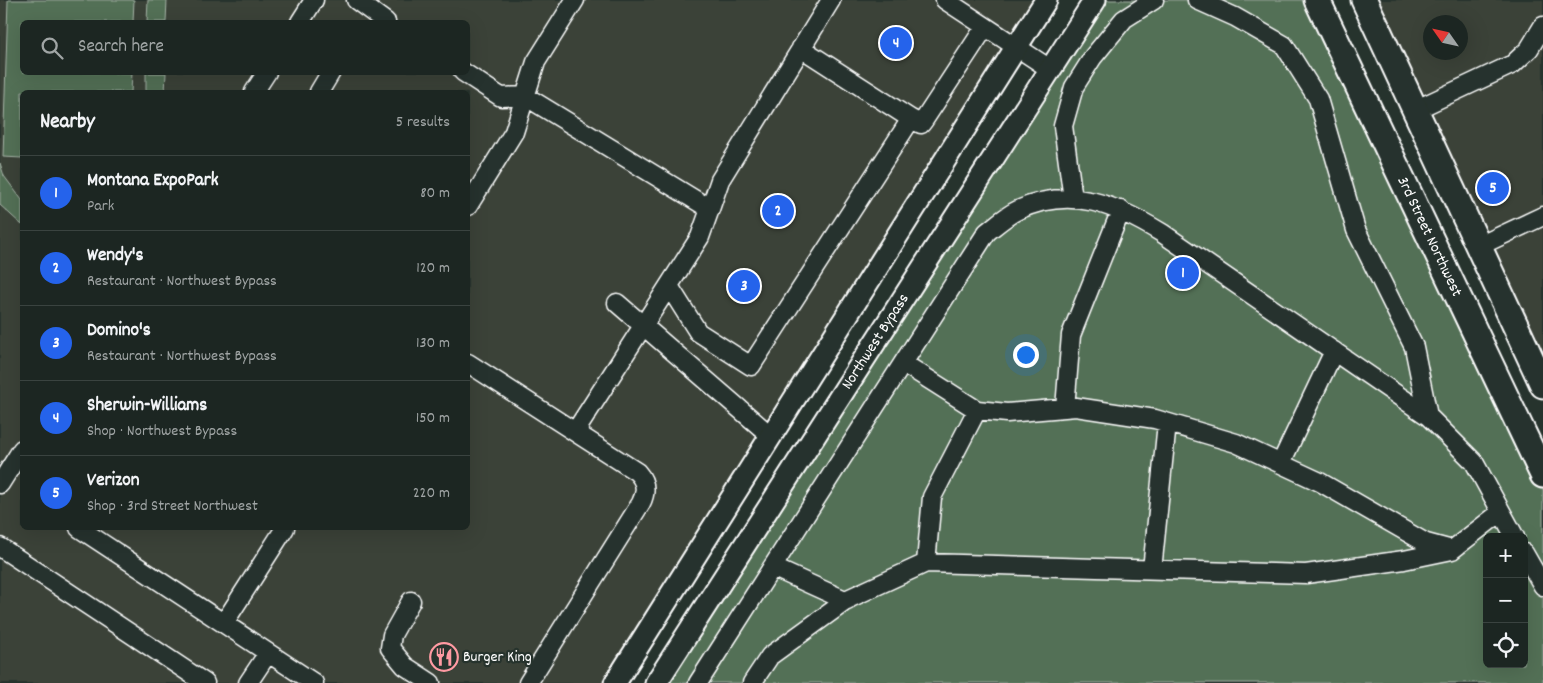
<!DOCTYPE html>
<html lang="en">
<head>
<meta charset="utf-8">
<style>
  :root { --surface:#1c2622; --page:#29322f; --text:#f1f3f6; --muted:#a0a5a5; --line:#3a4340; --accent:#2563eb }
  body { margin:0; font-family:Dekko,sans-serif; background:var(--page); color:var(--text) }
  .controls { position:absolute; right:15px; bottom:15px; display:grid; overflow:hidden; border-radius:8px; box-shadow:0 5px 20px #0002 }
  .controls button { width:45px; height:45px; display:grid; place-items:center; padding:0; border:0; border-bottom:1px solid var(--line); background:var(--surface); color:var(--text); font:25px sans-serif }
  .compass { position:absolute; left:1423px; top:15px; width:45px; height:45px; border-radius:50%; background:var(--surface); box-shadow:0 5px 20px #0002; rotate:304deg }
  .you { position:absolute; left:1025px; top:354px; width:18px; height:18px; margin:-12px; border:4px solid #fff; border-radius:50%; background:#1a73e8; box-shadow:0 0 0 8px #1a73e833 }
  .badge { display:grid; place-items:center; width:32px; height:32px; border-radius:50%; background:var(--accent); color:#fff; font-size:16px; font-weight:700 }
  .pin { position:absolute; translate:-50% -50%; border:2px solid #fff; box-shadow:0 1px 5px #0006 }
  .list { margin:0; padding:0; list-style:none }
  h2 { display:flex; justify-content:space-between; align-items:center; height:65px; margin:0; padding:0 20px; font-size:21px }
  h2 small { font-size:16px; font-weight:400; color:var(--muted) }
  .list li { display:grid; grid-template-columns:32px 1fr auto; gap:15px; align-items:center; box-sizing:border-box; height:75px; padding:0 20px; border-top:1px solid var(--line) }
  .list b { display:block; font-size:19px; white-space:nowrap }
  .list p { margin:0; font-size:16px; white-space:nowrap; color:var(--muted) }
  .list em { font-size:16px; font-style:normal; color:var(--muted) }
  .icon { flex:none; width:28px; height:28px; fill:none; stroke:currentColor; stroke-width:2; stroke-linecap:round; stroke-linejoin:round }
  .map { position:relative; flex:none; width:1543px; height:683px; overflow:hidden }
  .search { position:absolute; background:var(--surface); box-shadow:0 5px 20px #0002; left:20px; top:20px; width:450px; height:55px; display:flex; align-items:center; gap:12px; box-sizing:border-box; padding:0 18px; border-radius:8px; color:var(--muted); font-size:19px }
  .panel { position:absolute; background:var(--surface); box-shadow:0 5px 20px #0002; left:20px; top:90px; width:450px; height:440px; border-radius:8px }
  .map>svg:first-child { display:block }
  .built { fill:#3a4238; fill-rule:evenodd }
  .green { fill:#536f56; stroke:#a9b7aa; fill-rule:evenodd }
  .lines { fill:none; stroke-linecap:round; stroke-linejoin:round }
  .minor-casing { stroke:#fff; stroke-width:21 }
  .major-casing { stroke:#fff; stroke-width:25 }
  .highway-casing { stroke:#fff; stroke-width:29 }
  .minor { stroke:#26332d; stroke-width:18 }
  .major { stroke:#26332d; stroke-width:21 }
  .highway { stroke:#26332d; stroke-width:25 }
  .labels { text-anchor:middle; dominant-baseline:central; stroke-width:4.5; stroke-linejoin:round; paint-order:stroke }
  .street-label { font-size:16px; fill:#fff; stroke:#26332d }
  .poi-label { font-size:16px; fill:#fff; stroke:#26332d; text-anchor:start }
</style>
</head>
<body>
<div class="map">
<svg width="1543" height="683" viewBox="0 0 1543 683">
  <rect width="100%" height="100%" fill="#26332d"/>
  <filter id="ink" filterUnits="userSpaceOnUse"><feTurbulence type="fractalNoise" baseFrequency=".02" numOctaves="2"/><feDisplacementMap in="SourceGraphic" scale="10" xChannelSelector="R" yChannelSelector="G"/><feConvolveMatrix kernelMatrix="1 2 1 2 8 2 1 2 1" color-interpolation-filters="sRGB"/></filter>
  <g filter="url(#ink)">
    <path class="built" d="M 0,0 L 1046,0 L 615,683 L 0,683 ZM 22,22 L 468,22 L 468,72 L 22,72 ZM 22,92 L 468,92 L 468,528 L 22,528 Z
      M 1364,0 L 1543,0 L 1543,387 ZM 1430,22 L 1460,22 L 1460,52 L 1430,52 Z"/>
    <path class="green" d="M 8,0 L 134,0 L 133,22 L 22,22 L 22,72 L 132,73 L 131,92 L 22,92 L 22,158 L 3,157 Z
      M 148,0 L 167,0 L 166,22 L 147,22 Z
      M 1095,0 L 1317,0 L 1543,477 L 1543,683 L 656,683 ZM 1487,537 L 1524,537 L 1524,664 L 1487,664 Z
      M 146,73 L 166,73 L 165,92 L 146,92 Z
      M 0,163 L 4,176 L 22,200 L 22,225 L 0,205 Z"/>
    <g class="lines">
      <defs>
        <path id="minor" d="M 356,0 L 386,22
          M 945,0 L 1050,69
          M 1197,0 L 1235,17 L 1284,45 L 1318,99 L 1356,230 L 1414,347 L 1428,416
          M 300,22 L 314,0
          M 463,72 L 501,97 L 525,96 L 710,209 L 700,237 L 575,432
          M 254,92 L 267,72
          M 319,92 L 331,72
          M 1415,110 L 1513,64 L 1529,49 L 1543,26
          M 911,119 L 921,124 L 924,120 L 985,27
          M 1073,199 L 1063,126 L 1074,87 L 1093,57 L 1124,19 L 1154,0
          M 468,206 L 514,132 L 536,62 L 575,0
          M 710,209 L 720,180 L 831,0
          M 1479,246 L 1543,216
          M 669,286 L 698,332 L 751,366 L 911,119 L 801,48
          M 617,303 L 771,436
          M 468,363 L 637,472 C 646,482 647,491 641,503 L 528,683
          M 903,363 L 977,410 L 1007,413 L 1076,407 L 1155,419 L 1236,443 L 1320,482 L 1426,543 L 1452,550 L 1501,512
          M 1065,408 L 1071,335 L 1121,210
          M 1281,463 L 1334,351
          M 0,484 L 22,449
          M 79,528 L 314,683
          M 0,547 L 205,683
          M 1524,553 L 1543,586
          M 926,563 L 932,497 L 977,410
          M 772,567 L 847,601
          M 1152,570 L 1167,423
          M 411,601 L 392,635 L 390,648 L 405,666 L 431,683
          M 224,623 L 285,528
          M 248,683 L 268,653
          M 698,683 L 987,232 C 996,225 1007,215 1018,210 C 1072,185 1116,205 1162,233 L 1428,416 L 1474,462 L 1515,537
          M 752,683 L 770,656 L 850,598 L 926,563 L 1306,574 L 1404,560 L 1452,550"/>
        <g id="major">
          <path d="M 615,683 L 1046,0"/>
          <path id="s1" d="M 656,683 L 1095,0"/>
        </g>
        <g id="highway">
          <path id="s2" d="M 1317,0 L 1543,475"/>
          <path d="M 1364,0 L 1543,385"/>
        </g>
      </defs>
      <use href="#minor" class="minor-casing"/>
      <use href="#major" class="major-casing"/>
      <use href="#highway" class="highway-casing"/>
      <use href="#minor" class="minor"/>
      <use href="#major" class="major"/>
      <use href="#highway" class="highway"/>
    </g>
  </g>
  <defs>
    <symbol id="restaurant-ring" viewBox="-11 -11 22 22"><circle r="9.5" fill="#26332d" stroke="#ff9aa2" stroke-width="1.5"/><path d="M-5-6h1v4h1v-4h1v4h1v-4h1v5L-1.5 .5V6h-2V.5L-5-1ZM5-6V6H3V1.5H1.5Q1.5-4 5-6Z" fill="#ff9aa2"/></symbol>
  </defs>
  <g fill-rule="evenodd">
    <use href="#restaurant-ring" x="428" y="641" width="32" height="32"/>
  </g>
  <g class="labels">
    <g class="street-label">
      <text stroke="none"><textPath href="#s2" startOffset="262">3rd Street Northwest</textPath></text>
      <text stroke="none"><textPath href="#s1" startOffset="406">Northwest Bypass</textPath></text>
    </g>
    <g class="poi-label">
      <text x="463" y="657">Burger King</text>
    </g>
  </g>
</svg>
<div class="controls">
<button>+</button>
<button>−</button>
<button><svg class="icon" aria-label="locate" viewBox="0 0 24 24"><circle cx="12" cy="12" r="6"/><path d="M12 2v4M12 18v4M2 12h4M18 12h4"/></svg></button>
</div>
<svg class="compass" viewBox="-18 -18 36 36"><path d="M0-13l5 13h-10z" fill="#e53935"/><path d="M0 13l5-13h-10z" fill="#a0a5a5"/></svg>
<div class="you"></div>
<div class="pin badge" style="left:1183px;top:273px">1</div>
<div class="pin badge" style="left:778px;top:211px">2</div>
<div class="pin badge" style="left:744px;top:286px">3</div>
<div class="pin badge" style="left:896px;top:43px">4</div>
<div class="pin badge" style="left:1493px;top:188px">5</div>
<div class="search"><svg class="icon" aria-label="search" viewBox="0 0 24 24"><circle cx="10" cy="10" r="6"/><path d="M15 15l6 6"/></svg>Search here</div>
<section class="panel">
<h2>Nearby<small>5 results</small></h2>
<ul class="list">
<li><span class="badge">1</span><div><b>Montana ExpoPark</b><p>Park</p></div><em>80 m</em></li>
<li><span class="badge">2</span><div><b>Wendy's</b><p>Restaurant · Northwest Bypass</p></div><em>120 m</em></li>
<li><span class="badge">3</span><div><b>Domino's</b><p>Restaurant · Northwest Bypass</p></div><em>130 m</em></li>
<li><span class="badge">4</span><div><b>Sherwin-Williams</b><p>Shop · Northwest Bypass</p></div><em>150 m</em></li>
<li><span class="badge">5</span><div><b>Verizon</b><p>Shop · 3rd Street Northwest</p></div><em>220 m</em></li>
</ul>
</section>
</div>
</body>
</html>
